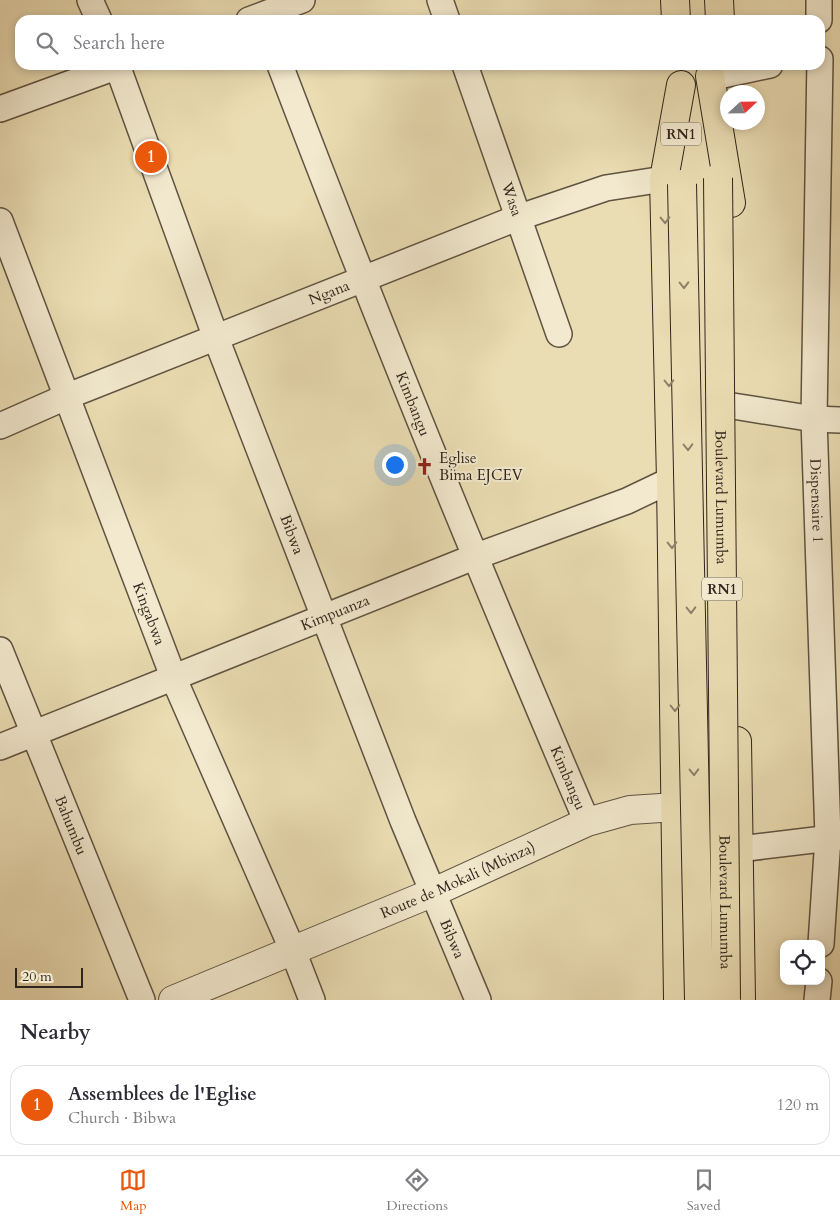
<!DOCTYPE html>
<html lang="en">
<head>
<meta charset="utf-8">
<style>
  :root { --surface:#fff; --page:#f2f2f3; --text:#2b2b33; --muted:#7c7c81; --line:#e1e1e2; --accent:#ea580c }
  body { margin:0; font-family:Cardo,serif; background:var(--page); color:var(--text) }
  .controls { position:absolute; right:15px; bottom:15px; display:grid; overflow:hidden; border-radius:10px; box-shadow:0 2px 8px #0003 }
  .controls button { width:45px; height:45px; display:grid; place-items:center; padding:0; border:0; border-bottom:1px solid var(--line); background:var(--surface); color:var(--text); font:25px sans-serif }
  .compass { position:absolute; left:720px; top:85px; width:45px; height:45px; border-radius:50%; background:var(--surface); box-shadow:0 2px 8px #0003; rotate:68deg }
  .scale { position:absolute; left:15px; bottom:12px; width:68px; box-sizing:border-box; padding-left:5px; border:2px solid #30251d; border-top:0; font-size:14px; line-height:18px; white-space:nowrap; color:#30251d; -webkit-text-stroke:4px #f2e9ce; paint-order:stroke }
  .you { position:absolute; left:394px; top:464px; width:18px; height:18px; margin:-12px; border:4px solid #fff; border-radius:50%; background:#1a73e8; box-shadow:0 0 0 8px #1a73e833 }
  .badge { display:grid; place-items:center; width:32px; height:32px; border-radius:50%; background:var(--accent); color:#fff; font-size:16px; font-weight:700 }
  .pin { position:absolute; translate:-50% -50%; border:2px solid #fff; box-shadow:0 1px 5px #0006 }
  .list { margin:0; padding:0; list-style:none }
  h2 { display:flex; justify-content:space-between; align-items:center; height:65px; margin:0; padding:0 20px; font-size:21px }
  h2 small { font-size:16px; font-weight:400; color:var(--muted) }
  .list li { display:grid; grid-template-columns:32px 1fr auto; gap:15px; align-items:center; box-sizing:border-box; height:80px; margin:0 10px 10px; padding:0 10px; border:1px solid var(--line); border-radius:15px }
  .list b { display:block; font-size:19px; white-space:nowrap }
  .list p { margin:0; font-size:16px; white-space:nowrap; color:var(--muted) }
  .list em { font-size:16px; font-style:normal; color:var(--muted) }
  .icon { flex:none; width:28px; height:28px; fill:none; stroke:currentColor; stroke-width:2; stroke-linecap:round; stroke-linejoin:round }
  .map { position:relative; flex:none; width:840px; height:1000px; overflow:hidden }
  .search { position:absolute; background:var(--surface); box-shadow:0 2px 8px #0003; left:15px; right:15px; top:15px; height:55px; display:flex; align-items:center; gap:12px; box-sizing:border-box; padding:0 18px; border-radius:15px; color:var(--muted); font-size:19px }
  .sheet { height:155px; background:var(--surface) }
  nav { display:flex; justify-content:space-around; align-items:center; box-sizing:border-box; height:70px; border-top:1px solid var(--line); background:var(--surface); font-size:14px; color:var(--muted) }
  nav a { display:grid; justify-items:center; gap:2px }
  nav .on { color:var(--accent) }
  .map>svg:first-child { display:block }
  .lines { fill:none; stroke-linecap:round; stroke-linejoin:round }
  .minor-casing { stroke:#5f5342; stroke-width:28 }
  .tertiary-casing { stroke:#5f5342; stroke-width:30 }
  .trunk-casing { stroke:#30251d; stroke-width:30 }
  .minor { stroke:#f2e9ce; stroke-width:25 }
  .tertiary { stroke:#f2e9ce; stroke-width:28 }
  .trunk { stroke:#ebddb3; stroke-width:28 }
  .trunk-bridge-casing { stroke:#30251d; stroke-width:30; stroke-linecap:butt }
  .trunk-bridge { stroke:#ebddb3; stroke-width:28 }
  .oneway { stroke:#8e8168 }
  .labels { text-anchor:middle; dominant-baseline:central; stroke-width:4; stroke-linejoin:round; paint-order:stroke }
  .shield { fill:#f2e9ce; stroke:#6a6052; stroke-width:1 }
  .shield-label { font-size:14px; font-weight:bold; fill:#30251d }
  .street-label { font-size:15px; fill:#30251d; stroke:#f2e9ce }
  .poi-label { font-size:15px; fill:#30251d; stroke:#f2e9ce; text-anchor:start }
</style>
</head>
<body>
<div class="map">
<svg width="840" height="1000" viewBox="0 0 840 1000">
  <rect width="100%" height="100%" fill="#ebddb3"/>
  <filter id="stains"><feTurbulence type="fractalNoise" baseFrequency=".004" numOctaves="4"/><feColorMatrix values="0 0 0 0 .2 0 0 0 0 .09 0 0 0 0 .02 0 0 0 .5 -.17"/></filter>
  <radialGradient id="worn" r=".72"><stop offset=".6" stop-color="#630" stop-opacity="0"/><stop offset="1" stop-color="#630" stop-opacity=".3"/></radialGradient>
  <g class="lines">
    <defs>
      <g id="minor">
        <path d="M 90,0 L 99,20"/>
        <path d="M 440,0 L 447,20"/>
        <path d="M 819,0 L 819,20"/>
        <path d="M 249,20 L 302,0"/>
        <path id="s1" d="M 820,59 L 814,419 L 828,837 L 821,944"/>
        <path id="s2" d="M 117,65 L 216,338 L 403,821 L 478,1000"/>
        <path id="s3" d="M 280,65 C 377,320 480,572 587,822"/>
        <path id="s4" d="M 465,65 L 559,334"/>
        <path d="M 723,75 L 770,65"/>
        <path d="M 0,109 L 121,65"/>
        <path id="s5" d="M 0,221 L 174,679 L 293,951 L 312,1000"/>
        <path d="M 733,406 L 814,419 L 840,420"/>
        <path id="s6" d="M 0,426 L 68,396 L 517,218 L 606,188 L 664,179"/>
        <path id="s7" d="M 0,650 L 142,1000"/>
        <path id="s8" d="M 0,747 L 474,557 L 627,501 L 671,480"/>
        <path d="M 739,849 L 840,837"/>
        <path d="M 817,1000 L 819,981"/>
      </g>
      <g id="tertiary">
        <path id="s9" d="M 173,1000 L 434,892 L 587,822 L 630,810 L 676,807 L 739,849"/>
      </g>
      <path id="trunk" d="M 675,0 L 676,20
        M 719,0 L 720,20
        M 710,76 L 731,203
        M 737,741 L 741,1000
        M 678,1000 L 671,480 L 664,179 L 681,85"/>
    </defs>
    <use href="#minor" class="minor-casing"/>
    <use href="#tertiary" class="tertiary-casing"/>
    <use href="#trunk" class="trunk-casing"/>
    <use href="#minor" class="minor"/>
    <use href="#tertiary" class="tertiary"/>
    <use href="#trunk" class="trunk"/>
    <defs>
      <g id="trunk-bridge">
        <path id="s10" d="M 718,178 L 726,1000"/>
        <path d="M 682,184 L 699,1000"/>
      </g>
    </defs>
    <use href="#trunk-bridge" class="trunk-bridge-casing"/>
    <use href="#trunk-bridge" class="trunk-bridge"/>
  </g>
  <defs><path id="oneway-chevron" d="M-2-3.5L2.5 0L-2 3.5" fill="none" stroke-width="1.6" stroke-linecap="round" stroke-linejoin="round" transform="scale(1.25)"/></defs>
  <g class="oneway">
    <use href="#oneway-chevron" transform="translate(665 220) rotate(89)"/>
    <use href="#oneway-chevron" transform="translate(684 285) rotate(89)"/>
    <use href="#oneway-chevron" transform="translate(669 383) rotate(89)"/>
    <use href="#oneway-chevron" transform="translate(688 447) rotate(89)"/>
    <use href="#oneway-chevron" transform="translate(672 545) rotate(89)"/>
    <use href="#oneway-chevron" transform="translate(691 610) rotate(89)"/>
    <use href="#oneway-chevron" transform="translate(675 708) rotate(89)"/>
    <use href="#oneway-chevron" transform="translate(694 772) rotate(89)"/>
  </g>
  <defs>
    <symbol id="church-bare" viewBox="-9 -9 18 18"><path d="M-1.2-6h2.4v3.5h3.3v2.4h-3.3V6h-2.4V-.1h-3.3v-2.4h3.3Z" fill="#8f2418" stroke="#f2e9ce" stroke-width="2.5" paint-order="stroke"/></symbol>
  </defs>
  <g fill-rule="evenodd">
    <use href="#church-bare" x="412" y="454" width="25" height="25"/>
  </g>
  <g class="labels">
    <g class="shield">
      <rect x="661" y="122.5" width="40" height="23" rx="4"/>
      <rect x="702" y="577.5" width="40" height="23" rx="4"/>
    </g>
    <g class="shield-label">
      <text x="681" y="134">RN1</text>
      <text x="722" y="589">RN1</text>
    </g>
    <g class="street-label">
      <text stroke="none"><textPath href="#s4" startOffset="142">Wasa</textPath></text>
      <text stroke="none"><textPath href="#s6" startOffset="355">Ngana</textPath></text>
      <text stroke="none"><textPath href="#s3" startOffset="364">Kimbangu</textPath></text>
      <text stroke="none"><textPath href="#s10" startOffset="319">Boulevard Lumumba</textPath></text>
      <text stroke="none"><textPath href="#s1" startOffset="442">Dispensaire 1</textPath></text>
      <text stroke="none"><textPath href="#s2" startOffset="501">Bibwa</textPath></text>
      <text stroke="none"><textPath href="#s5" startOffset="420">Kingabwa</textPath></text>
      <text stroke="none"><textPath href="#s8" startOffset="361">Kimpuanza</textPath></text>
      <text stroke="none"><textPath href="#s3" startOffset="769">Kimbangu</textPath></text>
      <text stroke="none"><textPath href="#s7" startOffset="189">Bahumbu</textPath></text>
      <text stroke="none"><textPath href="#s9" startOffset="309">Route de Mokali (Mbinza)</textPath></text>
      <text stroke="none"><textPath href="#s10" startOffset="724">Boulevard Lumumba</textPath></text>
      <text stroke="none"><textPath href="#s2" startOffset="936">Bibwa</textPath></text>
    </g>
    <g class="poi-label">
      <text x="439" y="458">Eglise<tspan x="439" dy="17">Bima EJCEV</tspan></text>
    </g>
  </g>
  <rect width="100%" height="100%" filter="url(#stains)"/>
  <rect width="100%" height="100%" fill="url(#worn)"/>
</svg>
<div class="controls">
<button><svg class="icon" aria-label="locate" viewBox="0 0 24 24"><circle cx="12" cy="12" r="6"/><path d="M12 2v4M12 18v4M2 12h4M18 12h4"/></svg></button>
</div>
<svg class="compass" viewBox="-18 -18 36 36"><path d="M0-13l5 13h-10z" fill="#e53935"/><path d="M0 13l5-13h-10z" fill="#7c7c81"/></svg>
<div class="scale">20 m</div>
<div class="you"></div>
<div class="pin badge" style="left:151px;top:157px">1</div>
<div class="search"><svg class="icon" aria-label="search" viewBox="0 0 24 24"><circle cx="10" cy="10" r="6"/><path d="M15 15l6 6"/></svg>Search here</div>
</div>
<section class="sheet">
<h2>Nearby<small></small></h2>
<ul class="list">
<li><span class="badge">1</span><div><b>Assemblees de l'Eglise</b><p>Church · Bibwa</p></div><em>120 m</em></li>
</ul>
</section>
<nav>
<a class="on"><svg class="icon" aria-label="map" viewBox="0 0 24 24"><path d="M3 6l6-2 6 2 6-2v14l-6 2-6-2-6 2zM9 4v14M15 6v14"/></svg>Map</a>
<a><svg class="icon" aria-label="directions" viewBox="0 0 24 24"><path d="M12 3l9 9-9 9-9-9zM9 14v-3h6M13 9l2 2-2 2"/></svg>Directions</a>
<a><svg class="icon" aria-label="saved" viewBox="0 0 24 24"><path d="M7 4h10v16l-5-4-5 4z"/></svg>Saved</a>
</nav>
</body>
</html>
